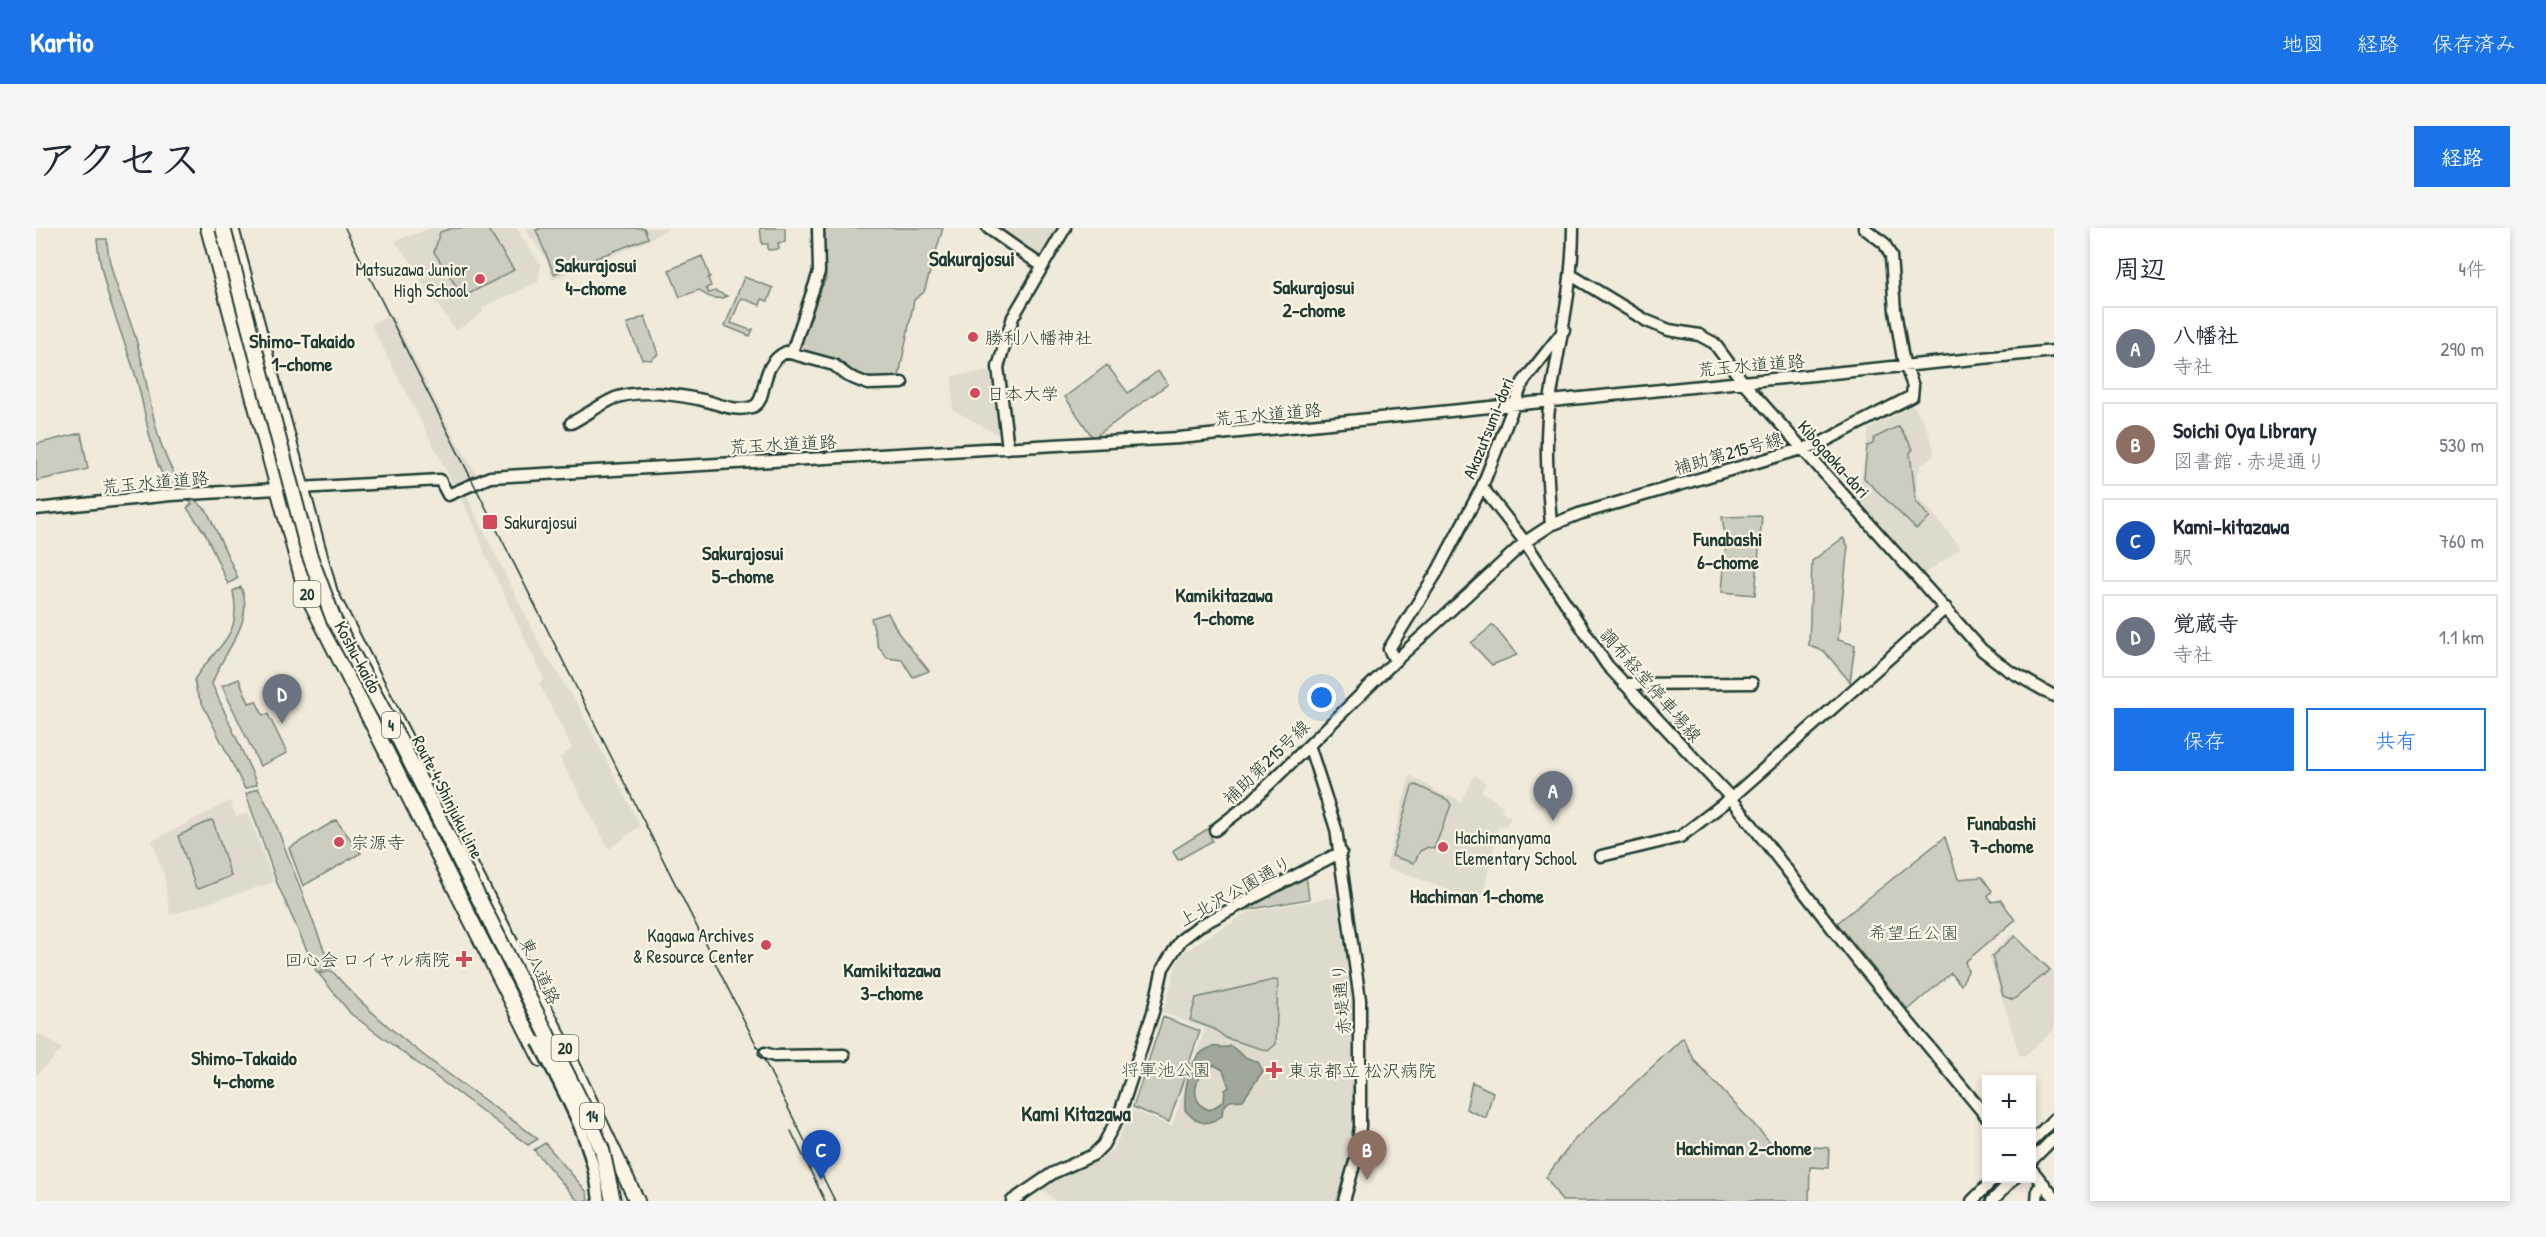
<!DOCTYPE html>
<html lang="ja">
<head>
<meta charset="utf-8">
<style>
  :root { --surface:#fff; --page:#f6f6f7; --text:#1f2937; --muted:#747a83; --line:#e0e1e3; --accent:#1a73e8 }
  body { margin:0; font-family:"Patrick Hand","Klee One",sans-serif; background:var(--page); color:var(--text) }
  .controls { position:absolute; right:18px; bottom:18px; display:grid; overflow:hidden; border-radius:0px; box-shadow:0 3px 9px #0003 }
  .controls button { width:54px; height:54px; display:grid; place-items:center; padding:0; border:0; border-bottom:2px solid var(--line); background:var(--surface); color:var(--text); font:30px sans-serif }
  .you { position:absolute; left:1286px; top:470px; width:21px; height:21px; margin:-15px; border:4px solid #fff; border-radius:50%; background:#1a73e8; box-shadow:0 0 0 9px #1a73e833 }
  .badge { display:grid; place-items:center; width:39px; height:39px; border-radius:50%; background:var(--accent); color:#fff; font-size:20px; font-weight:700 }
  .pin { position:absolute; translate:-50% -50px; filter:drop-shadow(0 2px 3px #0008) }
  .pin::after { content:''; position:absolute; top:32px; width:21px; height:18px; background:inherit; clip-path:polygon(0 0,100% 0,50% 100%) }
  .list { margin:0; padding:0; list-style:none }
  h2 { display:flex; justify-content:space-between; align-items:center; height:78px; margin:0; padding:0 24px; font-size:26px }
  h2 small { font-size:20px; font-weight:400; color:var(--muted) }
  .list li { display:grid; grid-template-columns:39px 1fr auto; gap:18px; align-items:center; box-sizing:border-box; height:84px; margin:0 12px 12px; padding:0 12px; border:2px solid var(--line); border-radius:0px }
  .list b { display:block; font-size:22px; white-space:nowrap }
  .list p { margin:0; font-size:20px; white-space:nowrap; color:var(--muted) }
  .list em { font-size:20px; font-style:normal; color:var(--muted) }
  .actions { display:flex; gap:12px; padding:18px 24px }
  .actions a { flex:1; padding:14px 0; border:2px solid var(--accent); border-radius:0px; text-align:center; font-size:21px; color:var(--accent) }
  .actions .main { background:var(--accent); color:#fff }
  .map { position:relative; flex:none; width:2018px; height:973px; overflow:hidden; border-radius:0px }
  header { display:flex; align-items:center; gap:36px; box-sizing:border-box; height:84px; padding:0 30px; background:var(--accent); color:#fff }
  header strong { font-size:28px }
  nav { display:flex; gap:33px; margin-inline-start:auto; font-size:21px }
  .intro { display:flex; align-items:center; justify-content:space-between; box-sizing:border-box; height:144px; padding:0 36px }
  h1 { margin:0; font-size:42px }
  .button { padding:15px 27px; border-radius:0px; background:var(--accent); color:#fff; font-size:21px; font-weight:700 }
  main { display:flex; gap:36px; padding:0 36px }
  aside { flex:1; background:var(--surface); border-radius:0px; box-shadow:0 3px 9px #0003 }
  .map>svg:first-child { display:block }
  .built { fill:#dedbcc }
  .green { fill:#cccdbf; stroke:#76857a; stroke-width:1.5 }
  .water { fill:#9fa89a; stroke:#6c7d71; stroke-width:1.5; fill-rule:evenodd }
  .lines { fill:none; stroke-linecap:round; stroke-linejoin:round }
  .secondary-casing { stroke:#1f3d34; stroke-width:15 }
  .primary-casing { stroke:#1f3d34; stroke-width:15 }
  .highway-casing { stroke:#1f3d34; stroke-width:18 }
  .secondary { stroke:#fcf5e5; stroke-width:10 }
  .primary { stroke:#fcf5e5; stroke-width:10 }
  .highway { stroke:#fcf5e5; stroke-width:14 }
  .rail { stroke:#1f3d34; stroke-width:1.5 }
  .primary-bridge-casing { stroke:#1f3d34; stroke-width:15; stroke-linecap:butt }
  .highway-bridge-casing { stroke:#1f3d34; stroke-width:18; stroke-linecap:butt }
  .primary-bridge { stroke:#fcf5e5; stroke-width:10 }
  .highway-bridge { stroke:#fcf5e5; stroke-width:14 }
  .poi-dot { fill:#d1495b; stroke:#fcf5e5; stroke-width:2 }
  .labels { text-anchor:middle; dominant-baseline:central; stroke-width:4.5; stroke-linejoin:round; paint-order:stroke }
  .shield { fill:#fcf5e5; stroke:#617469; stroke-width:1.5 }
  .shield-label { font-size:16px; font-weight:bold; fill:#1f3d34 }
  .poi-label { font-size:18px; fill:#1f3d34; stroke:#fcf5e5; text-anchor:start }
  .street-label { font-size:18px; fill:#1f3d34; stroke:#fcf5e5 }
  .park-label { font-size:18px; fill:#425a50; stroke:#fcf5e5 }
  .neighbourhood-label { font-size:20px; font-weight:bold; fill:#1f3d34; stroke:#fcf5e5 }
  .quarter-label { font-size:21px; font-weight:bold; fill:#1f3d34; stroke:#fcf5e5 }
</style>
</head>
<body>
<header>
<strong>Kartio</strong>
<nav><a>地図</a><a>経路</a><a>保存済み</a></nav>
</header>
<div class="intro"><h1>アクセス</h1><a class="button">経路</a></div>
<main>
<div class="map">
<svg width="2018" height="973" viewBox="0 0 2018 973">
  <rect width="100%" height="100%" fill="#efeada"/>
  <filter id="ink" filterUnits="userSpaceOnUse"><feTurbulence type="fractalNoise" baseFrequency=".0167" numOctaves="2"/><feDisplacementMap in="SourceGraphic" scale="12" xChannelSelector="R" yChannelSelector="G"/><feConvolveMatrix kernelMatrix="1 2 1 2 8 2 1 2 1" color-interpolation-filters="sRGB"/></filter>
  <g filter="url(#ink)">
    <path class="built" d="M 395,0 L 480,0 L 505,37 L 502,54 L 447,79 L 446,85 L 420,103 L 384,52 L 387,49 L 359,13 Z
      M 493,0 L 633,0 L 609,14 L 516,52 L 512,34 L 490,2 Z
      M 959,0 L 1024,0 L 1003,32 Z
      M 355,85 L 419,211 L 446,255 L 429,265 L 506,421 L 543,479 L 604,598 L 573,621 L 524,530 L 536,520 L 503,455 L 508,451 L 450,328 L 438,296 L 335,97 Z
      M 957,143 L 961,146 L 965,205 L 963,207 L 917,182 L 916,148 Z
      M 1877,177 L 1889,196 L 1898,221 L 1897,228 L 1886,236 L 1880,252 L 1882,268 L 1925,320 L 1887,347 L 1826,277 L 1824,259 L 1833,201 Z
      M 1374,547 L 1411,569 L 1415,568 L 1425,574 L 1438,547 L 1450,555 L 1445,563 L 1467,578 L 1464,583 L 1475,590 L 1469,599 L 1463,597 L 1445,674 L 1350,639 Z
      M 194,573 L 200,589 L 212,585 L 238,654 L 134,687 L 128,647 L 116,613 Z
      M 1301,669 L 1320,781 L 1320,903 L 1308,973 L 1019,973 L 1005,959 L 1077,922 L 1096,882 L 1136,898 L 1169,801 L 1127,785 L 1140,737 L 1148,724 L 1212,684 Z
      M 1976,706 L 2018,743 L 2018,802 L 1988,829 L 1984,828 L 1953,728 Z
      M 0,804 L 26,821 L 0,848 Z"/>
    <path class="green" d="M 417,0 L 451,0 L 478,42 L 427,69 L 398,24 L 404,4 Z
      M 506,0 L 608,0 L 612,10 L 518,46 L 500,2 Z
      M 724,0 L 749,0 L 749,14 L 742,15 L 743,21 L 732,22 L 732,16 L 726,16 Z
      M 787,0 L 907,0 L 888,64 L 878,72 L 862,153 L 834,152 L 798,134 L 759,122 L 790,50 Z
      M 61,11 L 71,11 C 72,46 89,75 99,108 C 115,159 115,218 148,261 L 134,263 C 112,222 112,191 100,149 C 86,103 65,60 61,11 Z
      M 666,28 L 674,49 L 672,50 L 675,58 L 670,60 L 673,65 L 679,63 L 691,68 C 681,73 671,69 663,62 L 644,69 L 633,42 Z
      M 708,49 L 737,60 L 732,73 L 726,71 L 724,77 L 705,70 L 695,95 L 714,102 L 717,101 L 714,108 L 689,98 Z
      M 609,88 L 622,126 L 615,132 L 606,131 L 591,96 Z
      M 1071,137 L 1092,165 L 1122,143 L 1132,156 L 1057,210 L 1029,169 Z
      M 1863,198 L 1877,221 L 1874,225 L 1880,273 L 1894,290 L 1880,301 L 1828,250 L 1831,218 L 1837,216 L 1838,210 Z
      M 45,205 L 52,241 L 0,253 L 0,216 Z
      M 150,270 L 157,270 L 171,283 L 202,350 L 192,356 L 169,305 L 151,280 L 156,276 Z
      M 1726,288 L 1719,367 L 1686,364 L 1690,316 L 1686,289 Z
      M 1807,310 L 1812,318 L 1802,412 L 1819,417 L 1814,454 L 1788,423 L 1773,418 L 1776,333 Z
      M 205,359 C 220,396 186,423 176,456 L 221,556 L 209,561 L 161,465 L 158,452 C 179,418 207,411 197,363 Z
      M 852,385 L 863,406 L 893,443 L 877,449 L 866,432 L 851,430 L 842,418 L 835,390 Z
      M 1457,397 L 1481,427 L 1456,437 L 1435,415 Z
      M 203,451 L 213,475 L 220,473 L 227,487 L 232,486 L 251,525 L 224,538 L 186,458 Z
      M 1380,557 L 1412,572 L 1415,577 L 1398,621 L 1392,619 L 1384,623 L 1378,635 L 1356,628 L 1376,558 Z
      M 222,560 L 235,584 L 295,740 L 281,745 L 241,655 L 210,566 Z
      M 175,592 L 177,593 L 195,648 L 163,661 L 160,660 L 142,608 Z
      M 300,592 L 325,625 L 267,658 L 253,620 Z
      M 1173,600 L 1176,613 L 1142,632 L 1137,624 L 1139,621 Z
      M 1909,609 L 1922,651 L 1946,649 L 1956,663 L 1952,668 L 1956,674 L 1965,672 L 1979,692 L 1929,734 L 1932,743 L 1925,757 L 1915,745 L 1872,782 L 1801,695 Z
      M 1270,647 L 1273,671 L 1210,682 Z
      M 1979,708 L 2014,742 L 1977,772 L 1967,768 L 1956,728 Z
      M 296,743 C 354,810 431,858 502,911 L 492,917 L 315,786 L 283,746 Z
      M 1242,751 L 1240,816 L 1232,823 L 1190,810 L 1178,801 L 1154,792 L 1160,770 Z
      M 1127,789 L 1164,803 L 1133,894 L 1097,879 Z
      M 1647,810 L 1659,833 L 1736,916 L 1793,920 L 1792,940 L 1774,939 L 1773,973 L 1526,973 L 1510,949 L 1539,911 Z
      M 1436,854 L 1457,864 L 1450,890 L 1430,881 Z
      M 509,915 L 551,964 L 552,973 L 542,973 L 498,922 Z"/>
    <path class="water" d="M 1195,818 L 1209,829 L 1222,834 L 1227,843 L 1207,872 L 1194,873 L 1187,879 L 1186,888 C 1170,899 1161,896 1149,882 C 1148,861 1152,826 1176,819 C 1183,818 1188,821 1195,818 ZM 1178,837 L 1187,842 L 1193,859 L 1189,862 L 1188,873 L 1174,882 C 1151,875 1158,845 1178,837 Z"/>
    <g class="lines">
      <defs>
        <path id="secondary" d="M 952,0 L 1006,38
          M 1535,47 L 1611,93 L 1633,102 L 1663,107 L 1678,115 L 1707,154 L 1946,422 L 1972,442 L 2018,468
          M 756,124 L 783,44 L 782,0
          M 535,195 C 549,188 563,177 579,170 C 603,161 637,166 662,171 C 679,174 698,185 716,179 C 733,174 721,138 750,124 L 798,137 L 812,148 L 832,156 L 866,155
          M 972,220 L 962,139 L 977,89 L 1029,0
          M 1446,259 L 1489,314 L 1571,437 L 1695,570 L 1821,732 L 1950,888
          M 264,260 L 404,252 L 412,267 L 454,249 L 1143,210 L 2018,123
          M 0,281 L 135,267 L 241,261
          M 1515,297 C 1512,256 1508,213 1514,173 C 1523,115 1537,59 1537,0
          M 1359,433 L 1353,421 L 1401,344 L 1446,259 L 1487,154 L 1528,102
          M 1588,456 L 1716,455
          M 1273,517 L 1300,601 L 1324,772 L 1324,898 L 1320,930 L 1308,973
          M 1179,602 L 1215,574 L 1359,433 L 1489,314 L 1515,297 L 1543,286 L 1783,216 L 1876,168 L 1877,158 L 1867,131 L 1859,83 L 1855,28 L 1848,15 L 1828,0
          M 1565,628 L 1644,609 L 1695,570 L 1910,380
          M 729,825 L 738,828 L 808,827
          M 1996,942 L 2018,969
          M 976,973 L 1017,945 L 1057,927 L 1067,917 L 1083,888 L 1117,784 L 1127,740 L 1145,712 L 1163,698 L 1305,624
          M 2001,973 L 2002,961 L 2008,956"/>
        <path id="primary" d="M 1996,913 L 2018,891
          M 1996,932 L 2018,910
          M 1936,973 L 1959,950
          M 1956,973 L 1978,950"/>
        <path id="highway" d="M 172,0 L 270,364 L 505,831
          M 195,0 L 294,365 L 527,817 L 601,973"/>
      </defs>
      <use href="#secondary" class="secondary-casing"/>
      <use href="#primary" class="primary-casing"/>
      <use href="#highway" class="highway-casing"/>
      <use href="#secondary" class="secondary"/>
      <use href="#primary" class="primary"/>
      <use href="#highway" class="highway"/>
      <path class="rail" d="M 309,0 L 799,973
        M 755,903 L 789,973"/>
      <defs>
        <path id="primary-bridge" d="M 502,814 C 528,865 558,915 563,973"/>
        <path id="highway-bridge" d="M 187,0 L 273,326 L 298,392 L 365,515 L 552,888 L 566,922 L 577,973"/>
      </defs>
      <use href="#primary-bridge" class="primary-bridge-casing"/>
      <use href="#highway-bridge" class="highway-bridge-casing"/>
      <use href="#primary-bridge" class="primary-bridge"/>
      <use href="#highway-bridge" class="highway-bridge"/>
    </g>
  </g>
  <g class="poi-dot">
    <circle cx="444" cy="51" r="6"/>
    <circle cx="937" cy="109" r="6"/>
    <circle cx="939" cy="165" r="6"/>
    <rect x="446" y="286" width="16" height="16" rx="3"/>
    <circle cx="303" cy="614" r="6"/>
    <circle cx="1407" cy="619" r="6"/>
    <circle cx="730" cy="717" r="6"/>
    <path d="M425 722h6v6h6v6h-6v6h-6v-6h-6v-6h6z"/>
    <path d="M1235 833h6v6h6v6h-6v6h-6v-6h-6v-6h6z"/>
  </g>
  <g class="labels">
    <g class="shield">
      <rect x="257.5" y="353" width="27" height="26" rx="4.5"/>
      <rect x="346" y="484" width="18" height="26" rx="4.5"/>
      <rect x="515.5" y="807" width="27" height="26" rx="4.5"/>
      <rect x="544" y="875" width="24" height="26" rx="4.5"/>
    </g>
    <g class="shield-label">
      <text x="271" y="366">20</text>
      <text x="355" y="497">4</text>
      <text x="529" y="820">20</text>
      <text x="556" y="888">14</text>
    </g>
    <g class="poi-label">
      <text x="432" y="41" text-anchor="end">Matsuzawa Junior<tspan x="432" dy="21">High School</tspan></text>
      <text x="949" y="109">勝利八幡神社</text>
      <text x="951" y="165">日本大学</text>
      <text x="468" y="294">Sakurajosui</text>
      <text x="1419" y="609">Hachimanyama<tspan x="1419" dy="21">Elementary School</tspan></text>
      <text x="315" y="614">宗源寺</text>
      <text x="718" y="707" text-anchor="end">Kagawa Archives<tspan x="718" dy="21">&amp; Resource Center</tspan></text>
      <text x="414" y="731" text-anchor="end">回心会 ロイヤル病院</text>
      <text x="1252" y="842">東京都立 松沢病院</text>
    </g>
    <g class="street-label">
      <text transform="translate(1715 137) rotate(-5)">荒玉水道道路</text>
      <text transform="translate(1232 186) rotate(-5)">荒玉水道道路</text>
      <text transform="translate(1452 200) rotate(-68)">Akazutsumi-dori</text>
      <text transform="translate(747 216) rotate(-3)">荒玉水道道路</text>
      <text transform="translate(1692 225) rotate(-16)">補助第215号線</text>
      <text transform="translate(1798 231) rotate(48)">Kibogaoka-dori</text>
      <text transform="translate(119 254) rotate(-5)">荒玉水道道路</text>
      <text transform="translate(322 429) rotate(62)">Koshu-kaido</text>
      <text transform="translate(1615 457) rotate(49)">調布経堂停車場線</text>
      <text transform="translate(1230 534) rotate(-44)">補助第215号線</text>
      <text transform="translate(412 569) rotate(63)">Route 4 Shinjuku Line</text>
      <text transform="translate(1199 663) rotate(-29)">上北沢公園通り</text>
      <text transform="translate(504 743) rotate(65)">東八道路</text>
      <text transform="translate(1305 771) rotate(-95)">赤堤通り</text>
    </g>
    <g class="park-label">
      <text x="1878" y="704">希望丘公園</text>
      <text x="1130" y="841">将軍池公園</text>
    </g>
    <g class="neighbourhood-label">
      <text x="560" y="36">Sakurajosui<tspan x="560" dy="23">4-chome</tspan></text>
      <text x="1278" y="58">Sakurajosui<tspan x="1278" dy="23">2-chome</tspan></text>
      <text x="266" y="112">Shimo-Takaido<tspan x="266" dy="23">1-chome</tspan></text>
      <text x="1692" y="310">Funabashi<tspan x="1692" dy="23">6-chome</tspan></text>
      <text x="707" y="324">Sakurajosui<tspan x="707" dy="23">5-chome</tspan></text>
      <text x="1188" y="366">Kamikitazawa<tspan x="1188" dy="23">1-chome</tspan></text>
      <text x="1966" y="594">Funabashi<tspan x="1966" dy="23">7-chome</tspan></text>
      <text x="1441" y="667">Hachiman 1-chome</text>
      <text x="856" y="741">Kamikitazawa<tspan x="856" dy="23">3-chome</tspan></text>
      <text x="208" y="829">Shimo-Takaido<tspan x="208" dy="23">4-chome</tspan></text>
      <text x="1708" y="919">Hachiman 2-chome</text>
    </g>
    <g class="quarter-label">
      <text x="936" y="30">Sakurajosui</text>
      <text x="1040" y="885">Kami Kitazawa</text>
    </g>
  </g>
</svg>
<div class="controls">
<button>+</button>
<button>−</button>
</div>
<div class="you"></div>
<div class="pin badge" style="left:1517px;top:593px;background:#6b7280">A</div>
<div class="pin badge" style="left:1331px;top:952px;background:#8d6e63">B</div>
<div class="pin badge" style="left:785px;top:952px;background:#1a4fb4">C</div>
<div class="pin badge" style="left:246px;top:496px;background:#6b7280">D</div>
</div>
<aside>
<h2>周辺<small>4件</small></h2>
<ul class="list">
<li><span class="badge" style="background:#6b7280">A</span><div><b>八幡社</b><p>寺社</p></div><em>290 m</em></li>
<li><span class="badge" style="background:#8d6e63">B</span><div><b>Soichi Oya Library</b><p>図書館 · 赤堤通り</p></div><em>530 m</em></li>
<li><span class="badge" style="background:#1a4fb4">C</span><div><b>Kami-kitazawa</b><p>駅</p></div><em>760 m</em></li>
<li><span class="badge" style="background:#6b7280">D</span><div><b>覚蔵寺</b><p>寺社</p></div><em>1.1 km</em></li>
</ul>
<div class="actions"><a class="main">保存</a><a>共有</a></div>
</aside>
</main>
</body>
</html>
